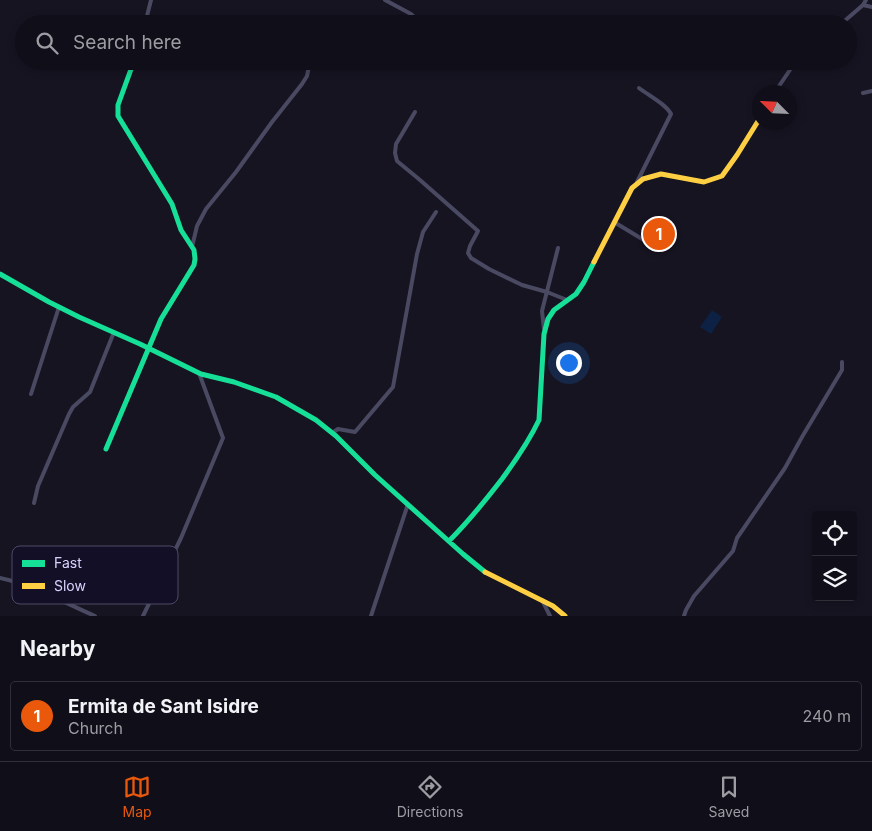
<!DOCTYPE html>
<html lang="en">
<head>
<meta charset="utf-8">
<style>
  :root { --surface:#100f19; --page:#1e1d26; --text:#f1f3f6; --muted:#9c9ca2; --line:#302f38; --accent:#ea580c }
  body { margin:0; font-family:Inter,sans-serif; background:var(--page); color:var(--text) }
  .controls { position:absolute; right:15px; bottom:15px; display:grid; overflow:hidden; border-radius:5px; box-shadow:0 2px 8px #0003 }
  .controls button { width:45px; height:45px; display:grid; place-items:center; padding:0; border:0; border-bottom:1px solid var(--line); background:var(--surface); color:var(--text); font:25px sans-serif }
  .compass { position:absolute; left:752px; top:85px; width:45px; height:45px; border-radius:50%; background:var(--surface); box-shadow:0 2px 8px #0003; rotate:294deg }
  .you { position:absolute; left:568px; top:362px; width:18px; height:18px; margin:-12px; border:4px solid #fff; border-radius:50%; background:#1a73e8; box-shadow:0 0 0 8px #1a73e833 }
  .badge { display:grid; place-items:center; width:32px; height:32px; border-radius:50%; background:var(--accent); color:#fff; font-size:16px; font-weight:700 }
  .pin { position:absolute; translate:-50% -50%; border:2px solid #fff; box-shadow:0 1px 5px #0006 }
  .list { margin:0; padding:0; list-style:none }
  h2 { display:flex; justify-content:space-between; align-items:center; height:65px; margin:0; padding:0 20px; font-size:21px }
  h2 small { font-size:16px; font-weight:400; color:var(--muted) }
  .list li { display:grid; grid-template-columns:32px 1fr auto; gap:15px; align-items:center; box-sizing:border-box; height:70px; margin:0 10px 10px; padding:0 10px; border:1px solid var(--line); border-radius:5px }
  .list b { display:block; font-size:19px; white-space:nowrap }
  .list p { margin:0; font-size:16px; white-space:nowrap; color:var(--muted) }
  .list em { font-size:16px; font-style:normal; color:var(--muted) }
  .icon { flex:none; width:28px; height:28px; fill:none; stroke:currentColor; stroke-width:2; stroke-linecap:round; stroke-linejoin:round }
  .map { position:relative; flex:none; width:872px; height:616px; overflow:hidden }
  .search { position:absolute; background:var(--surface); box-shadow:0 2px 8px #0003; left:15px; right:15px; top:15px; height:55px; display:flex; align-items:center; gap:12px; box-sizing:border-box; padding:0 18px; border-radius:28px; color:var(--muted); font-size:19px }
  .sheet { height:145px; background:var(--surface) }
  nav { display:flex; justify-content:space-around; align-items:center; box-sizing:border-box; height:70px; border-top:1px solid var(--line); background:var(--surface); font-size:14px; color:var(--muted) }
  nav a { display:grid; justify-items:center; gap:2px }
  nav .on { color:var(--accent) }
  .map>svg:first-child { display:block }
  .water { fill:#0d2144 }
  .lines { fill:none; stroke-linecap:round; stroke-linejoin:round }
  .street { stroke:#4a4962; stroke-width:4 }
  .fast { stroke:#16e098; stroke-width:5 }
  .slow { stroke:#ffcf43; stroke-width:5 }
  .key { fill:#130f26; stroke:#4e4a67; stroke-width:1 }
  .key-label { font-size:14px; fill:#d9d4ff }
</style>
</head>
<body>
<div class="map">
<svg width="872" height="616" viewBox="0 0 872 616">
  <rect width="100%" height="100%" fill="#161421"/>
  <path class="water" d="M 712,310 L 722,317 L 711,334 L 700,327 Z"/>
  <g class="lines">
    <path class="street" d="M 385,0 L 411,14 L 418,21
      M 863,5 L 872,7
      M 145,24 L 151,0
      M 841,24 L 863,5 L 866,0
      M 775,92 L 796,61
      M 863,93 L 872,91
      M 415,112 L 396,144 L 395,153 L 397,161 L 420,180 L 478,231 L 470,246 L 468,253 L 471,258 L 489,269 L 522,285 L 547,292 L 567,300
      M 637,182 L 671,114 C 666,104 648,95 639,88
      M 614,222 L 657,248 L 659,248 L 661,245 L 661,244 L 652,239 L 649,243
      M 192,247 L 197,226 L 206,209 L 236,172 L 272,122 L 302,84 L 307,76 L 310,61
      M 544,329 L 542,311 L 558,248
      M 31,394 L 59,307
      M 332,433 L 338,429 L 355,432 L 393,387 L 417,254 L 423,232 L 436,212
      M 34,503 L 38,486 L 69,414 L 73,407 L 90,392 L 114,332
      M 0,578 C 33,585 63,602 95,616
      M 542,600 L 550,616
      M 143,616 L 181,538 L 223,438 L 199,373
      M 371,616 L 408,504
      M 684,616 L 686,610 L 694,596 L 733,551 L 737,538 L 785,468 L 802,437 L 842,370 L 842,362"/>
    <path class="fast" d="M 0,274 L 49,302 L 79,317 L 140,344 L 201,374 L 234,382 L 276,397 L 316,420 L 336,436 L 375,475 L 463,554 L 485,572
      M 106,449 L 161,319 L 194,265 L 195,259 L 194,250 L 181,230 L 172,204 L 118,116 L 118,105 L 134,61
      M 449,541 C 468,522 485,501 502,479 C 516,460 529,441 539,420 L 544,334 L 548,319 L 554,310 L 576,294 L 584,282 L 594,262"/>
    <path class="slow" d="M 594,262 L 632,188 L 643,179 L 661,174 L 704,182 L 722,176 L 737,155 L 760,118
      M 485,572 L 553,606 L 565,616"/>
  </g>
  <rect x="12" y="546" width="166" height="58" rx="8" class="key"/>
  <rect x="22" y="560" width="23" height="7" fill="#16e098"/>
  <rect x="22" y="583" width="23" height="6" fill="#ffcf43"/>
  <g class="key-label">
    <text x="54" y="568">Fast</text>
    <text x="54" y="591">Slow</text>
  </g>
</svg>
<div class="controls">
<button><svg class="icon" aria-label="locate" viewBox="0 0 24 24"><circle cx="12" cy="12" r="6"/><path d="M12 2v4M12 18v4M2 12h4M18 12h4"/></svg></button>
<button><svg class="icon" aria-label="layers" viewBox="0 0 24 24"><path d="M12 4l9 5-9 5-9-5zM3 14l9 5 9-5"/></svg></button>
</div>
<svg class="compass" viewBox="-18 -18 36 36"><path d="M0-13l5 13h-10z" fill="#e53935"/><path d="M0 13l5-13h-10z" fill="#9c9ca2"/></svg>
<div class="you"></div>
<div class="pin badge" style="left:659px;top:234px">1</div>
<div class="search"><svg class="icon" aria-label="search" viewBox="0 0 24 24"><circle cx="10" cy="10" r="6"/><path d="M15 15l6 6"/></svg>Search here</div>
</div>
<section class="sheet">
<h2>Nearby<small></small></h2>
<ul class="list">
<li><span class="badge">1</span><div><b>Ermita de Sant Isidre</b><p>Church</p></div><em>240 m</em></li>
</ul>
</section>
<nav>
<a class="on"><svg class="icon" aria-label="map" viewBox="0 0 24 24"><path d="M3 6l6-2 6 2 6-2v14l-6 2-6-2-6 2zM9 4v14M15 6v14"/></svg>Map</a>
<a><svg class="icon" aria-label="directions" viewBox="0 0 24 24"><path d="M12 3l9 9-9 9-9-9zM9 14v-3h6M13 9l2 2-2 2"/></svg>Directions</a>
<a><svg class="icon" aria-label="saved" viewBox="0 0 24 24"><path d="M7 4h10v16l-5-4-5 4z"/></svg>Saved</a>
</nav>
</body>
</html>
